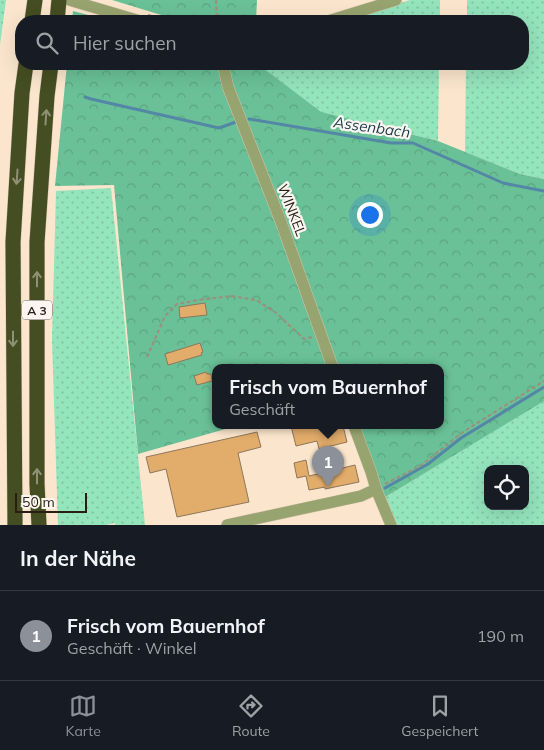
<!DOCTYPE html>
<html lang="de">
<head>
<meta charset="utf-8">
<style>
  :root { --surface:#171b24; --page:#20242c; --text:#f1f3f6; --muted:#9ea1a6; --line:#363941; --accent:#8c9099 }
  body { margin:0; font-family:Mulish,sans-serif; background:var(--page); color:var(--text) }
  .controls { position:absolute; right:15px; bottom:15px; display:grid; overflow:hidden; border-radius:10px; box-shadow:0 5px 20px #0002 }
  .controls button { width:45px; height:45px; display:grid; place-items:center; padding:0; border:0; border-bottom:1px solid var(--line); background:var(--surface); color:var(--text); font:25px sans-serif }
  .scale { position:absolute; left:15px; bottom:12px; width:72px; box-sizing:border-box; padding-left:5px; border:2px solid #281e13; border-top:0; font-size:14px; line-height:18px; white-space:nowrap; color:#281e13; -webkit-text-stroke:4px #fbf6f0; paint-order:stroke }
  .you { position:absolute; left:369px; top:214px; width:18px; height:18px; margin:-12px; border:4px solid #fff; border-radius:50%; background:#1a73e8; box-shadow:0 0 0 8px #1a73e833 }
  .badge { display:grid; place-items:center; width:32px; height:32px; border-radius:50%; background:var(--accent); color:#fff; font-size:16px; font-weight:700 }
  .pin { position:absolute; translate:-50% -41px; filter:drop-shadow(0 1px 2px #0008) }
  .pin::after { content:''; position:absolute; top:26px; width:18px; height:15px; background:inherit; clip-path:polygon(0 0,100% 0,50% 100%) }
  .popup { position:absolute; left:212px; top:364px; width:232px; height:65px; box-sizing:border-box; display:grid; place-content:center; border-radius:10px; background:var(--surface); filter:drop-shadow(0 1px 4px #0005); font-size:16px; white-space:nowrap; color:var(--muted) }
  .popup b { font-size:19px; color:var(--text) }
  .popup::after { content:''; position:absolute; left:50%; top:100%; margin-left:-10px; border:10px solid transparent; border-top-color:var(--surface) }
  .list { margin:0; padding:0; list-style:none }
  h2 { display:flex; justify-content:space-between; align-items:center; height:65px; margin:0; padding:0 20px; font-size:21px }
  h2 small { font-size:16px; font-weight:400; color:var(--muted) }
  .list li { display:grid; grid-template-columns:32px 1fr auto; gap:15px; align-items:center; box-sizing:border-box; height:90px; padding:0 20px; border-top:1px solid var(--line) }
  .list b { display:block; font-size:19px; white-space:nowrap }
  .list p { margin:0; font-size:16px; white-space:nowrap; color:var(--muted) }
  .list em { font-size:16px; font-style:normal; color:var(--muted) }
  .icon { flex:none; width:28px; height:28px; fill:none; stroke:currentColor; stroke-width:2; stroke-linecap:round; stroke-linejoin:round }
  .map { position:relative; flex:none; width:544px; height:525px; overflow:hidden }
  .search { position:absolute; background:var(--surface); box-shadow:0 5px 20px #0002; left:15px; right:15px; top:15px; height:55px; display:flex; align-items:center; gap:12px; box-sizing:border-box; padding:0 18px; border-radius:20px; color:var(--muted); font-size:19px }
  .sheet { height:155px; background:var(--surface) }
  nav { display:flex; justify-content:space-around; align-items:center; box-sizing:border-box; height:70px; border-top:1px solid var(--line); background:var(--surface); font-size:14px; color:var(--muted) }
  nav a { display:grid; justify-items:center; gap:2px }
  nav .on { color:var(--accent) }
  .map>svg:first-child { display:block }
  .green { fill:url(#green-dots); fill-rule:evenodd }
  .forest { fill:url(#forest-crowns) }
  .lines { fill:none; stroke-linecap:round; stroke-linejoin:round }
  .stream { stroke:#5387a5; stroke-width:3 }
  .building { fill:#e2ac6a; stroke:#8e765b }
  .minor-casing { stroke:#d5c2ac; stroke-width:12 }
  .highway-casing { stroke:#d5c2ac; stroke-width:16 }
  .path { stroke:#9e8e7b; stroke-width:2; stroke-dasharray:4 2.5; stroke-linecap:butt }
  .minor { stroke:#98a46f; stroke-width:11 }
  .highway { stroke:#454e22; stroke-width:15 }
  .oneway { stroke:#8e9174 }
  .labels { text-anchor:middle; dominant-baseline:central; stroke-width:4.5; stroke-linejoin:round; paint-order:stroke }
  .shield { fill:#fbf6f0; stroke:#675f55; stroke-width:1 }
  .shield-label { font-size:12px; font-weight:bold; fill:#281e13 }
  .street-label { font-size:14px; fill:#281e13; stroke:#fbf6f0 }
  .water-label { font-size:15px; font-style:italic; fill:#15384c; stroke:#fbf6f0 }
</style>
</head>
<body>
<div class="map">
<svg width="544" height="525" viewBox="0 0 544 525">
  <defs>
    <pattern id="green-dots" width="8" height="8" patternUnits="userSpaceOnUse" patternTransform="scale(1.25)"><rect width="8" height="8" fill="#94e4bc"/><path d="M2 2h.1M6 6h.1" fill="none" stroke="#80c3a1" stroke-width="1.8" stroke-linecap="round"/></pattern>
    <pattern id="forest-crowns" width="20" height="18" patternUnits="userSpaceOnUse" patternTransform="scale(1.25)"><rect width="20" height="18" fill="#6ac197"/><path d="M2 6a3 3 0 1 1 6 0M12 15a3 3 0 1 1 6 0" fill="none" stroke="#5ca581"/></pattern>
  </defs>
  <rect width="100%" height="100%" fill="#fbe6cd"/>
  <path class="green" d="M 0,0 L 6,0 L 0,45 Z
    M 410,0 L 440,0 L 440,21 L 343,21 Z
    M 467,0 L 544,0 L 544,179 L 520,174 L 465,152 L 466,64 L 523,64 L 523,21 L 467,21 Z
    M 258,64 L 439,64 L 438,141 L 321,113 Z
    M 111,188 L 145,525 L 115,525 L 115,523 L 106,525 L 58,525 L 52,340 L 56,191 Z
    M 544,400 L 544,525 L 391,525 L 382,499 ZM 488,469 L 525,469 L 525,506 L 488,506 Z"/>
  <path class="forest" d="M 112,0 L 257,0 L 256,21 L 181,21 Z
    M 73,11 L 111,21 L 72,21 Z
    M 67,64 L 258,64 L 321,112 L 438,141 L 520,174 L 544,179 L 544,401 L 382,499 L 348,426 L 440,426 L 440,368 L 215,368 L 215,426 L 236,426 L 138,454 L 114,185 L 55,186 Z"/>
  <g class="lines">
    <path class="stream" d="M 85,97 L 91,99 L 219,128 L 236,122
      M 249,119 L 391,143 L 413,143 L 503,183 L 544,191
      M 385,488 L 428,464 L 461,438 L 544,387"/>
  </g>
  <path class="building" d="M 205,303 L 207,315 L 180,318 L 179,307 Z
    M 200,343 L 203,352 L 201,353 L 202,355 L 168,365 L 165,354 Z
    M 206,372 L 207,374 L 211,374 L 212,381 L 197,385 L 194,376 Z
    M 291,426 L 343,426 L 347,442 L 319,449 L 317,441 L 296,446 Z
    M 257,432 L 261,447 L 238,453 L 249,502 L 177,517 L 166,469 L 150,473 L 146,457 Z
    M 306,460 L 309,476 L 355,465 L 359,482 L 325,489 L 325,487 L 309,490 L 306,476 L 297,478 L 294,463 Z"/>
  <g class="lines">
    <defs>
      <path id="minor" d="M 69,0 L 140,21
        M 328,21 L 396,0
        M 223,64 L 228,87 L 281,222 L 333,368
        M 354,426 L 371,472 L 376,489 L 391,525
        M 227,525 L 361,496 L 376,489"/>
      <path id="highway" d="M 32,21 L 35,0
        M 57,21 L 59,0
        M 15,525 L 13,242 L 22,93 L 26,64
        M 39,525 L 37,484 L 37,242 L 47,96 L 51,64"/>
    </defs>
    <use href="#minor" class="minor-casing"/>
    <use href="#highway" class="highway-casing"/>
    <path class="path" d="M 216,0 L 217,21
      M 148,15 L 170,21
      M 303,21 L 319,16
      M 147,357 L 165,316 L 177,304 L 198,300 L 231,296 L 256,300 L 275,312 L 304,339 L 312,337
      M 385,484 L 420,466 L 463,432 L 544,381"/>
    <use href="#minor" class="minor"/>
    <use href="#highway" class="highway"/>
  </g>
  <defs><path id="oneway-shaft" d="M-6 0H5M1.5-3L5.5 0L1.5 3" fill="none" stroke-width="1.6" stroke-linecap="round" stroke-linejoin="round" transform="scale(1.25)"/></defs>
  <g class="oneway">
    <use href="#oneway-shaft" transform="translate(46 117) rotate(-86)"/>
    <use href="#oneway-shaft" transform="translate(17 177) rotate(94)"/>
    <use href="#oneway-shaft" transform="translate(37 279) rotate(-90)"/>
    <use href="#oneway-shaft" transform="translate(13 339) rotate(90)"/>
    <use href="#oneway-shaft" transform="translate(37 476) rotate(-90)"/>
  </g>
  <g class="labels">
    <rect class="shield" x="22" y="300.5" width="30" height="19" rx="4"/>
    <g class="shield-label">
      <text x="37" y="310">A 3</text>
    </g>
    <g class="street-label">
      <text transform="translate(292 210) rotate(69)">WINKEL</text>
    </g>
    <g class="water-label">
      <text transform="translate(372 127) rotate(8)">Assenbach</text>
    </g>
  </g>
</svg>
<div class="controls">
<button><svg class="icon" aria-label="locate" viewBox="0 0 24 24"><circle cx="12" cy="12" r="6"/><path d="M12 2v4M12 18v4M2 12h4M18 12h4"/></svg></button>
</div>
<div class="scale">50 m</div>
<div class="you"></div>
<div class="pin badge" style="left:328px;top:487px">1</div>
<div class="popup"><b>Frisch vom Bauernhof</b>Geschäft</div>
<div class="search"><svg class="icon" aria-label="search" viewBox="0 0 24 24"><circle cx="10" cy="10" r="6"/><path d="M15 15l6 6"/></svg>Hier suchen</div>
</div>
<section class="sheet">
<h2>In der Nähe<small></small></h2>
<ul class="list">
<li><span class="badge">1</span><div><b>Frisch vom Bauernhof</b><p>Geschäft · Winkel</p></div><em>190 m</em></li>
</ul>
</section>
<nav>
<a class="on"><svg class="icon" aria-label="map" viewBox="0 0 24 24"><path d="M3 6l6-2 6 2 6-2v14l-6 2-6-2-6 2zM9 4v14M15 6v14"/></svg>Karte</a>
<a><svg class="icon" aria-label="directions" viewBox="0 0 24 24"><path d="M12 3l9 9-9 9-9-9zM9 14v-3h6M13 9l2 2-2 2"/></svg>Route</a>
<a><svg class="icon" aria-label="saved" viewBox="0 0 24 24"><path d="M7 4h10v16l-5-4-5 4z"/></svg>Gespeichert</a>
</nav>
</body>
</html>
